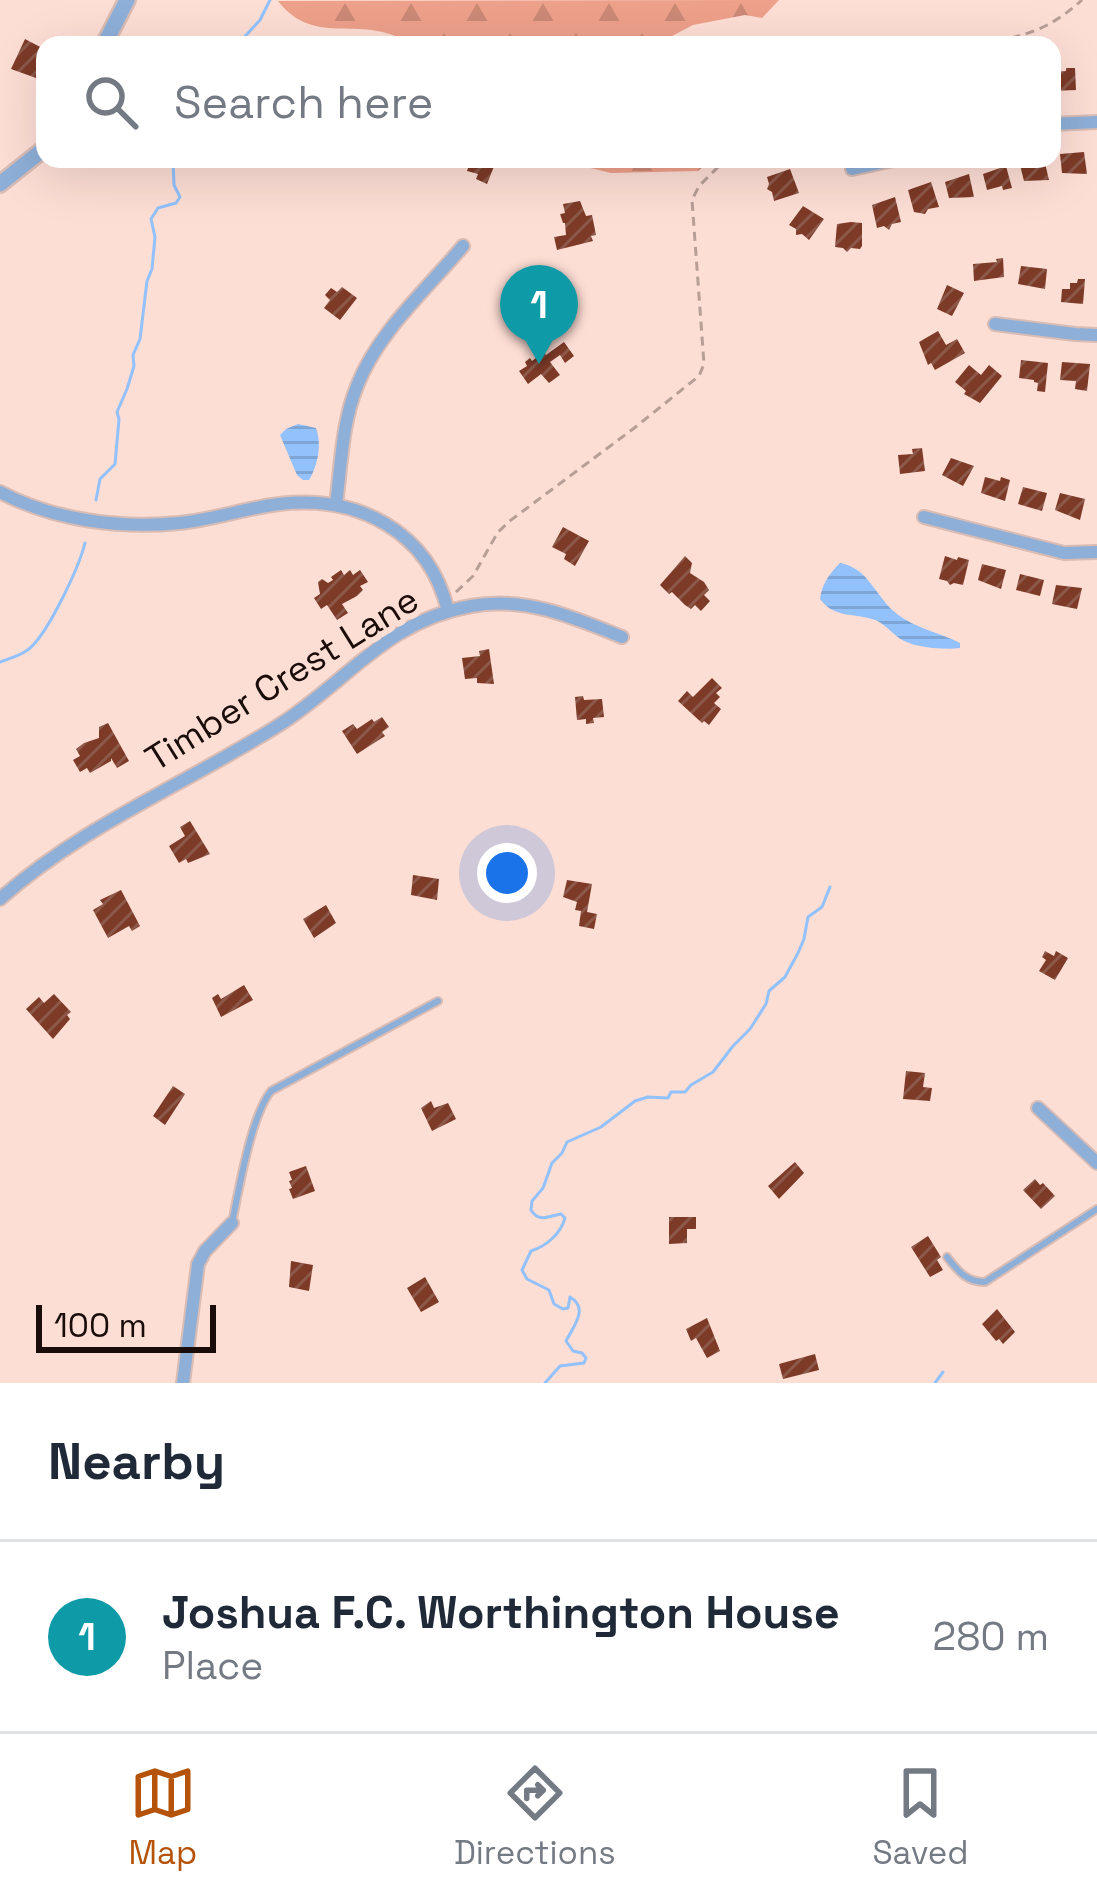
<!DOCTYPE html>
<html lang="en">
<head>
<meta charset="utf-8">
<style>
  :root { --surface:#fff; --page:#f6f6f7; --text:#1f2937; --muted:#747a83; --line:#e0e1e3; --accent:#b45309 }
  body { margin:0; font-family:"Space Grotesk",sans-serif; background:var(--page); color:var(--text) }
  .scale { position:absolute; left:36px; bottom:30px; width:180px; box-sizing:border-box; padding-left:12px; border:6px solid #190c09; border-top:0; font-size:33px; line-height:42px; white-space:nowrap; color:#190c09; -webkit-text-stroke:9px #fdded5; paint-order:stroke }
  .you { position:absolute; left:507px; top:873px; width:42px; height:42px; margin:-30px; border:9px solid #fff; border-radius:50%; background:#1a73e8; box-shadow:0 0 0 18px #1a73e833 }
  .badge { display:grid; place-items:center; width:78px; height:78px; border-radius:50%; background:var(--accent); color:#fff; font-size:39px; font-weight:700 }
  .pin { position:absolute; translate:-50% -99px; filter:drop-shadow(0 3px 6px #0008) }
  .pin::after { content:''; position:absolute; top:63px; width:42px; height:36px; background:inherit; clip-path:polygon(0 0,100% 0,50% 100%) }
  .list { margin:0; padding:0; list-style:none }
  h2 { display:flex; justify-content:space-between; align-items:center; height:156px; margin:0; padding:0 48px; font-size:51px }
  h2 small { font-size:39px; font-weight:400; color:var(--muted) }
  .list li { display:grid; grid-template-columns:78px 1fr auto; gap:36px; align-items:center; box-sizing:border-box; height:192px; padding:0 48px; border-top:3px solid var(--line) }
  .list b { display:block; font-size:45px; white-space:nowrap }
  .list p { margin:0; font-size:39px; white-space:nowrap; color:var(--muted) }
  .list em { font-size:39px; font-style:normal; color:var(--muted) }
  .icon { flex:none; width:66px; height:66px; fill:none; stroke:currentColor; stroke-width:2; stroke-linecap:round; stroke-linejoin:round }
  .map { position:relative; flex:none; width:1097px; height:1383px; overflow:hidden }
  .search { position:absolute; background:var(--surface); box-shadow:0 12px 48px #0002; left:36px; right:36px; top:36px; height:132px; display:flex; align-items:center; gap:30px; box-sizing:border-box; padding:0 42px; border-radius:24px; color:var(--muted); font-size:45px }
  .sheet { height:348px; background:var(--surface) }
  nav { display:flex; justify-content:space-around; align-items:center; box-sizing:border-box; height:168px; border-top:3px solid var(--line); background:var(--surface); font-size:33px; color:var(--muted) }
  nav a { display:grid; justify-items:center; gap:6px }
  nav .on { color:var(--accent) }
  .map>svg:first-child { display:block }
  .forest { fill:url(#forest-firs) }
  .water { fill:url(#water-rules) }
  .lines { fill:none; stroke-linecap:round; stroke-linejoin:round }
  .stream { stroke:#92c1fb; stroke-width:3 }
  .building { fill:url(#building-hatch) }
  .service-casing { stroke:#d9bcb4; stroke-width:10 }
  .minor-casing { stroke:#d9bcb4; stroke-width:16 }
  .tertiary-casing { stroke:#d9bcb4; stroke-width:20 }
  .path { stroke:#b79e96; stroke-width:3; stroke-dasharray:9 6; stroke-linecap:butt }
  .service { stroke:#8eafd8; stroke-width:6 }
  .minor { stroke:#8eafd8; stroke-width:12 }
  .tertiary { stroke:#8eafd8; stroke-width:15 }
  .labels { text-anchor:middle; dominant-baseline:central; stroke-width:12; stroke-linejoin:round; paint-order:stroke }
  .street-label { font-size:36px; fill:#190c09; stroke:#fdded5 }
</style>
</head>
<body>
<div class="map">
<svg width="1097" height="1383" viewBox="0 0 1097 1383">
  <defs>
    <pattern id="forest-firs" width="22" height="20" patternUnits="userSpaceOnUse" patternTransform="scale(3)"><rect width="22" height="20" fill="#eda08a"/><path d="M5 1l3.5 6h-7zM16 11l3.5 6h-7z" fill="#cb8976"/></pattern>
    <pattern id="water-rules" width="6" height="5" patternUnits="userSpaceOnUse" patternTransform="scale(3)"><rect width="6" height="5" fill="#92c1fb"/><path d="M0 2.5h6" fill="none" stroke="#7da5d6"/></pattern>
    <pattern id="building-hatch" width="6" height="6" patternUnits="userSpaceOnUse" patternTransform="scale(3)"><rect width="6" height="6" fill="#7d3a27"/><path d="M-1 1l2-2M0 6l6-6M5 7l2-2" fill="none" stroke="#8c594a"/></pattern>
  </defs>
  <rect width="100%" height="100%" fill="#fdded5"/>
  <path class="forest" d="M 779,0 L 762,18 L 745,15 L 693,25 L 655,45 L 411,45 C 364,11 316,50 278,1 Z
    M 567,159 L 713,159 L 698,171 L 611,173 L 574,164 Z"/>
  <path class="water" d="M 298,424 L 316,428 C 322,444 318,465 309,480 L 303,480 L 297,475 L 280,435 L 286,429 Z
    M 840,563 C 869,568 876,598 897,614 C 916,629 939,632 960,643 L 960,648 C 946,650 918,648 904,641 C 892,635 886,623 872,619 C 852,613 834,618 820,599 C 822,584 829,574 840,563 Z"/>
  <g class="lines">
    <path class="stream" d="M 237,45 L 260,20 L 270,0
      M 96,500 L 100,479 L 115,464 L 119,419 L 117,412 L 127,389 L 134,366 L 133,355 L 140,339 L 147,281 L 152,269 L 155,237 L 151,219 L 158,208 L 176,203 L 180,197 L 174,185 L 173,159
      M 0,662 C 8,659 19,656 26,651 C 46,639 79,567 85,543
      M 545,1383 L 560,1366 L 584,1363 L 586,1358 L 582,1353 L 573,1351 L 566,1341 C 574,1326 589,1308 570,1297 L 568,1308 L 563,1309 L 554,1304 L 549,1290 L 527,1279 L 522,1270 L 531,1251 C 547,1246 561,1233 565,1218 L 561,1214 C 549,1216 539,1223 531,1210 L 532,1201 L 543,1188 L 552,1163 L 562,1153 L 567,1142 L 601,1127 L 635,1101 L 648,1097 L 668,1098 L 671,1092 L 685,1092 L 691,1085 L 713,1072 L 733,1046 L 750,1029 L 766,1004 L 769,991 L 785,977 L 798,953 L 804,939 L 808,917 L 822,907 L 830,887
      M 935,1383 L 943,1372"/>
  </g>
  <path class="building" d="M 25,39 L 44,49 L 40,62 L 42,67 L 36,78 L 11,69 Z
    M 1066,68 L 1075,68 L 1076,90 L 1052,91 L 1052,72 L 1066,71 Z
    M 1084,152 L 1087,174 L 1062,173 L 1060,154 Z
    M 463,159 L 497,159 L 487,184 L 476,179 L 478,174 L 467,171 L 468,168 L 461,165 Z
    M 1044,159 L 1049,180 L 1024,181 L 1020,165 Z
    M 1006,166 L 1012,188 L 1003,190 L 1002,186 L 987,190 L 983,174 Z
    M 790,169 L 799,193 L 774,201 L 772,192 L 767,189 L 769,184 L 767,177 Z
    M 969,174 L 974,197 L 949,198 L 945,182 Z
    M 931,182 L 939,207 L 928,209 L 925,214 L 914,212 L 908,190 Z
    M 895,197 L 901,222 L 892,224 L 889,230 L 884,226 L 877,228 L 872,205 Z
    M 580,201 L 586,216 L 592,215 L 596,235 L 591,236 L 593,241 L 557,250 L 554,237 L 566,235 L 565,223 L 563,223 L 560,214 L 565,213 L 563,204 Z
    M 803,206 L 824,219 L 809,240 L 802,234 L 796,235 L 796,229 L 789,225 Z
    M 851,222 L 862,223 L 862,246 L 860,249 L 851,248 L 847,252 L 843,248 L 835,247 L 837,224 Z
    M 1003,258 L 1004,277 L 974,281 L 973,264 L 997,262 L 996,259 Z
    M 1021,266 L 1047,269 L 1045,289 L 1018,284 Z
    M 1078,279 L 1085,279 L 1083,304 L 1061,302 L 1062,289 L 1070,289 L 1070,283 L 1077,283 Z
    M 947,285 L 964,293 L 952,316 L 937,309 Z
    M 342,287 L 357,298 L 340,320 L 324,308 L 330,300 L 325,295 L 331,288 L 337,292 Z
    M 938,331 L 946,345 L 957,339 L 965,353 L 935,370 L 931,363 L 928,365 L 919,342 Z
    M 564,342 L 574,356 L 565,363 L 560,355 L 550,362 L 560,375 L 549,383 L 541,374 L 528,384 L 519,371 L 527,366 L 525,362 L 530,358 L 532,361 L 544,352 L 546,355 Z
    M 1021,360 L 1048,363 L 1045,392 L 1037,391 L 1038,383 L 1034,382 L 1034,380 L 1019,378 Z
    M 1062,362 L 1090,364 L 1087,391 L 1075,389 L 1076,381 L 1060,380 Z
    M 969,365 L 981,375 L 989,365 L 1002,376 L 980,403 L 964,394 L 966,391 L 955,382 Z
    M 922,448 L 925,471 L 900,474 L 898,455 L 913,454 L 912,449 Z
    M 951,458 L 974,466 L 963,486 L 942,475 Z
    M 985,477 L 1000,481 L 1001,477 L 1010,480 L 1005,501 L 981,493 Z
    M 1023,487 L 1047,493 L 1042,511 L 1018,504 Z
    M 1060,493 L 1085,499 L 1080,520 L 1055,510 Z
    M 563,527 L 589,541 L 575,566 L 564,559 L 566,554 L 552,547 Z
    M 685,556 L 692,563 L 690,573 L 704,582 L 709,590 L 704,595 L 710,601 L 701,611 L 695,605 L 691,609 L 685,605 L 672,592 L 669,594 L 660,585 Z
    M 945,556 L 957,560 L 958,557 L 969,560 L 963,585 L 954,583 L 950,585 L 947,581 L 939,579 Z
    M 982,564 L 1006,570 L 1001,589 L 978,580 Z
    M 341,570 L 344,575 L 350,570 L 353,575 L 360,570 L 368,582 L 360,586 L 363,590 L 357,596 L 342,604 L 348,613 L 337,620 L 327,605 L 321,609 L 314,598 L 320,594 L 318,582 L 322,579 L 328,583 L 333,580 L 331,577 Z
    M 1020,574 L 1044,580 L 1040,596 L 1016,590 Z
    M 1056,585 L 1082,588 L 1077,609 L 1052,604 Z
    M 489,649 L 494,684 L 477,683 L 477,678 L 465,679 L 462,658 L 480,656 L 479,651 Z
    M 712,678 L 722,688 L 716,693 L 720,697 L 714,703 L 721,709 L 709,725 L 704,721 L 702,723 L 678,701 L 687,691 L 693,697 Z
    M 583,696 L 584,700 L 602,699 L 604,717 L 593,718 L 594,723 L 586,724 L 586,719 L 577,720 L 575,697 Z
    M 382,717 L 389,727 L 382,732 L 385,736 L 357,754 L 342,731 L 353,724 L 357,729 L 372,719 L 374,722 Z
    M 108,723 L 129,761 L 117,768 L 111,758 L 111,761 L 90,773 L 87,768 L 80,772 L 73,760 L 80,756 L 76,749 L 84,743 L 99,738 L 99,727 Z
    M 190,821 L 210,854 L 188,863 L 186,859 L 179,863 L 169,846 L 185,836 L 180,827 Z
    M 413,875 L 439,879 L 437,900 L 411,895 Z
    M 567,880 L 592,884 L 587,912 L 597,914 L 594,929 L 579,926 L 581,911 L 575,910 L 577,902 L 563,897 Z
    M 121,890 L 140,926 L 132,931 L 129,926 L 108,938 L 93,910 L 103,904 L 100,900 Z
    M 326,905 L 336,923 L 314,938 L 303,919 Z
    M 1045,951 L 1054,956 L 1056,951 L 1068,958 L 1055,980 L 1039,971 L 1046,960 L 1042,957 Z
    M 244,985 L 253,1000 L 221,1017 L 212,998 L 218,994 L 221,999 Z
    M 54,994 L 71,1012 L 67,1015 L 70,1019 L 53,1039 L 26,1009 L 39,997 L 44,1003 Z
    M 906,1071 L 925,1073 L 923,1087 L 932,1088 L 930,1101 L 903,1099 Z
    M 173,1086 L 185,1094 L 165,1125 L 153,1116 Z
    M 431,1101 L 434,1108 L 448,1103 L 456,1119 L 432,1131 L 421,1108 Z
    M 795,1162 L 804,1173 L 779,1199 L 768,1186 Z
    M 306,1166 L 315,1191 L 293,1199 L 289,1189 L 292,1188 L 289,1181 L 292,1180 L 289,1172 Z
    M 1035,1179 L 1040,1185 L 1043,1183 L 1055,1196 L 1041,1209 L 1023,1190 Z
    M 669,1217 L 696,1217 L 696,1229 L 687,1229 L 687,1243 L 669,1244 Z
    M 928,1236 L 941,1257 L 937,1260 L 943,1270 L 930,1277 L 911,1247 Z
    M 291,1261 L 313,1265 L 309,1291 L 289,1287 Z
    M 425,1277 L 439,1302 L 421,1312 L 407,1288 Z
    M 997,1309 L 1015,1332 L 1003,1344 L 999,1339 L 996,1341 L 982,1324 Z
    M 707,1318 L 720,1351 L 707,1358 L 696,1338 L 691,1341 L 686,1329 Z
    M 815,1354 L 819,1370 L 783,1379 L 779,1364 Z"/>
  <g class="lines">
    <defs>
      <path id="service" d="M 232,1223 C 239,1189 251,1116 271,1091 L 438,1001
        M 947,1257 C 958,1271 966,1282 985,1282 L 1097,1209"/>
      <path id="minor" d="M 1052,124 L 1097,122
        M 852,169 L 898,159
        M 995,324 L 1075,334 L 1097,335
        M 0,492 C 53,520 120,529 179,523 C 213,520 245,508 279,504 C 358,495 429,531 448,611
        M 336,505 C 341,466 342,423 357,386 C 378,332 426,290 463,246
        M 924,517 L 1064,553 L 1097,552
        M 0,899 C 83,825 186,784 279,725 C 348,681 386,621 471,606 C 525,596 573,617 622,637
        M 1038,1108 L 1097,1163
        M 183,1383 L 198,1264 L 205,1251 L 232,1223"/>
      <path id="tertiary" d="M 104,45 L 127,0
        M 0,184 L 45,148"/>
    </defs>
    <use href="#service" class="service-casing"/>
    <use href="#minor" class="minor-casing"/>
    <use href="#tertiary" class="tertiary-casing"/>
    <path class="path" d="M 982,45 C 1027,34 1046,32 1082,0
      M 825,159 L 839,165
      M 456,592 L 473,576 L 498,532 L 511,520 L 633,429 L 699,376 L 704,364 L 692,200 L 699,186 L 724,161"/>
    <use href="#service" class="service"/>
    <use href="#minor" class="minor"/>
    <use href="#tertiary" class="tertiary"/>
  </g>
  <g class="labels">
    <g class="street-label">
      <text transform="translate(282 679) rotate(-32)">Timber Crest Lane</text>
    </g>
  </g>
</svg>
<div class="scale">100 m</div>
<div class="you"></div>
<div class="pin badge" style="left:539px;top:364px;background:#0f9aa8">1</div>
<div class="search"><svg class="icon" aria-label="search" viewBox="0 0 24 24"><circle cx="10" cy="10" r="6"/><path d="M15 15l6 6"/></svg>Search here</div>
</div>
<section class="sheet">
<h2>Nearby<small></small></h2>
<ul class="list">
<li><span class="badge" style="background:#0f9aa8">1</span><div><b>Joshua F.C. Worthington House</b><p>Place</p></div><em>280 m</em></li>
</ul>
</section>
<nav>
<a class="on"><svg class="icon" aria-label="map" viewBox="0 0 24 24"><path d="M3 6l6-2 6 2 6-2v14l-6 2-6-2-6 2zM9 4v14M15 6v14"/></svg>Map</a>
<a><svg class="icon" aria-label="directions" viewBox="0 0 24 24"><path d="M12 3l9 9-9 9-9-9zM9 14v-3h6M13 9l2 2-2 2"/></svg>Directions</a>
<a><svg class="icon" aria-label="saved" viewBox="0 0 24 24"><path d="M7 4h10v16l-5-4-5 4z"/></svg>Saved</a>
</nav>
</body>
</html>
